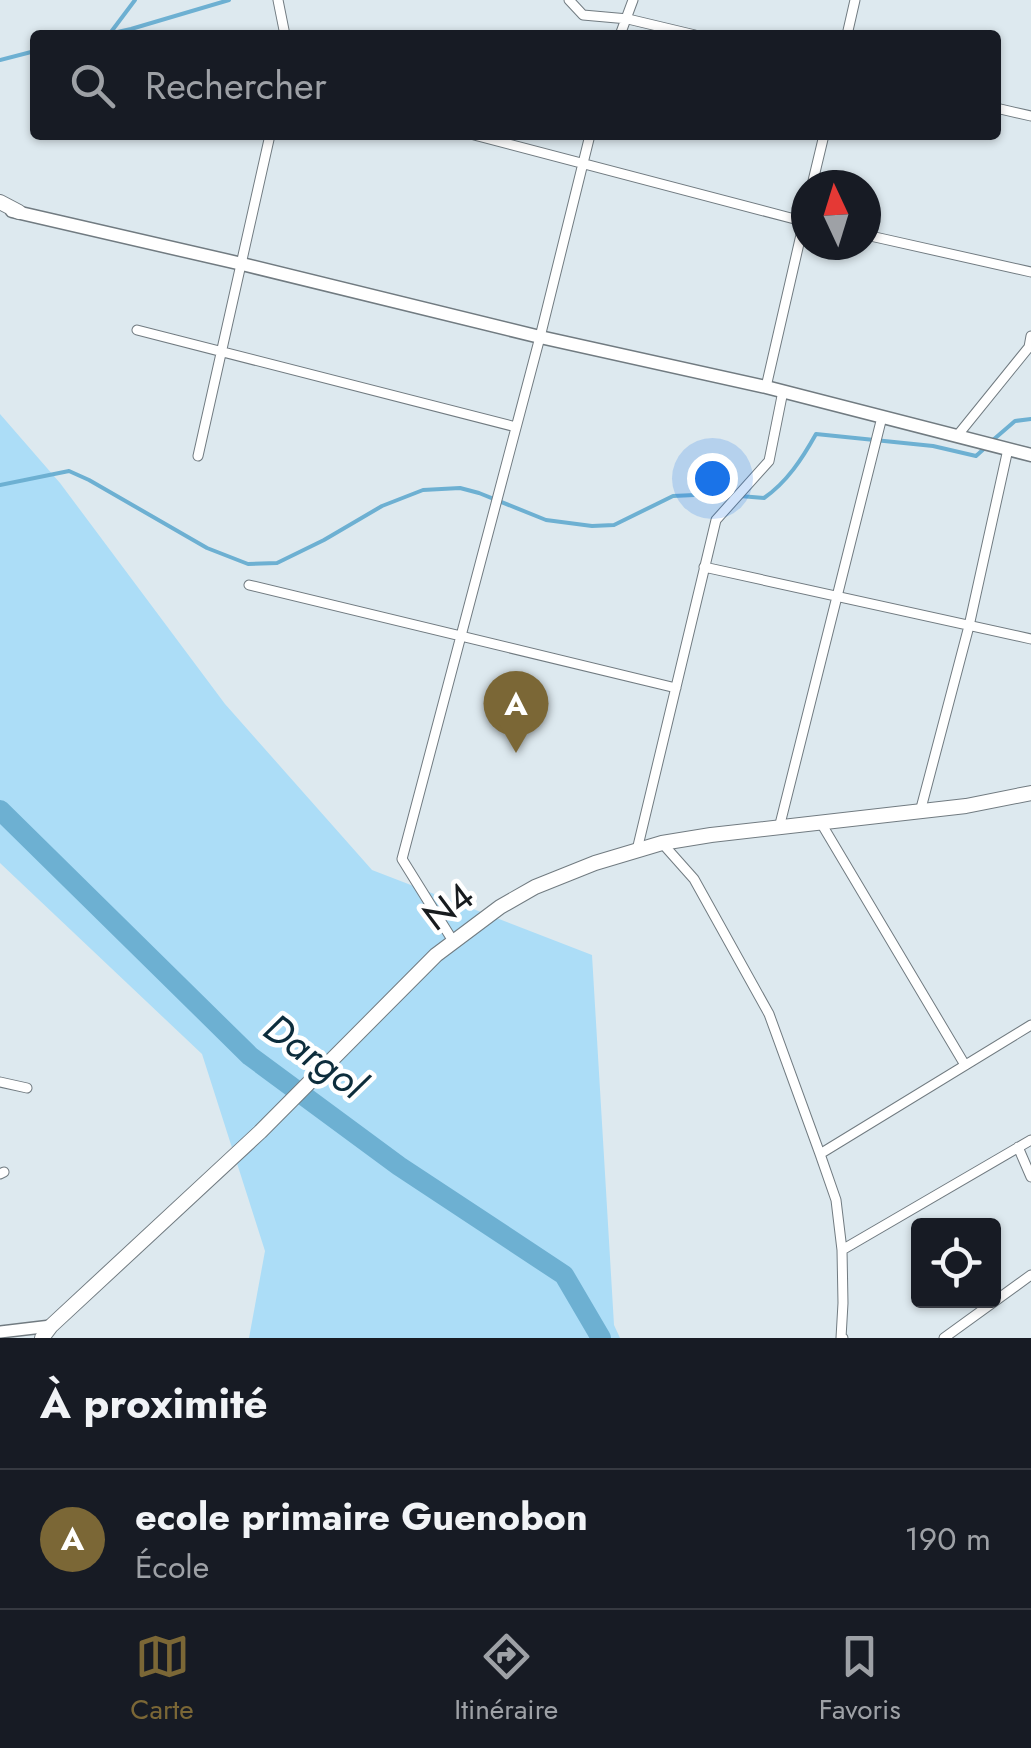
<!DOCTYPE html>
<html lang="fr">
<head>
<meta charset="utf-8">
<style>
  :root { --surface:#171b24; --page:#20242c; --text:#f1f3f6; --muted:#9ea1a6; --line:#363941; --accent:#7b6736 }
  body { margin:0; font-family:Jost,sans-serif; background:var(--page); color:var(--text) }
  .controls { position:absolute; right:30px; bottom:30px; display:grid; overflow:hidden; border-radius:10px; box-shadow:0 2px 8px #0004 }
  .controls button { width:90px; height:90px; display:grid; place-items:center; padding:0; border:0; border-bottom:2px solid var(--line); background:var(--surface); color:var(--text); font:50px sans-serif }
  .compass { position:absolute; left:791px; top:170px; width:90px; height:90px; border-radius:50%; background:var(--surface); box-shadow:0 2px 8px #0004; rotate:356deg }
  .you { position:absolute; left:712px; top:478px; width:35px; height:35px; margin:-25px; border:8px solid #fff; border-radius:50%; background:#1a73e8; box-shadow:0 0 0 15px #1a73e833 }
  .badge { display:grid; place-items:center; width:65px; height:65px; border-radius:50%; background:var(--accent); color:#fff; font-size:32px; font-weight:700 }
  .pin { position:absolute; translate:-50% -82px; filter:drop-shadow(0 2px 5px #0008) }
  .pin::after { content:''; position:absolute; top:52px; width:35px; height:30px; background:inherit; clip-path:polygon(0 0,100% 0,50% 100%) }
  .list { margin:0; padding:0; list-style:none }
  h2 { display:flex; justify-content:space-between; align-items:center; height:130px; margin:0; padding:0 40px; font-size:42px }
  h2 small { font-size:32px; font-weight:400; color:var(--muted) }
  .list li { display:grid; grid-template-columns:65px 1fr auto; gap:30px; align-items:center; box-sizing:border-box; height:140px; padding:0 40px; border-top:2px solid var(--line) }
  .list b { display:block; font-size:38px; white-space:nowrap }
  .list p { margin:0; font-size:32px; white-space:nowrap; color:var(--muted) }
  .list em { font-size:32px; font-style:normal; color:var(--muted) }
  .icon { flex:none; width:55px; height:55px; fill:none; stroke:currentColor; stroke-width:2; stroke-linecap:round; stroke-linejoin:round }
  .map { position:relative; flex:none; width:1031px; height:1338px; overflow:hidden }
  .search { position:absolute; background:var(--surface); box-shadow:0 2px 8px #0004; left:30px; right:30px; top:30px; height:110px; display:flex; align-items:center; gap:25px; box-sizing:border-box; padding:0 35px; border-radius:10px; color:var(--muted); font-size:38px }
  .sheet { height:270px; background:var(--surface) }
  nav { display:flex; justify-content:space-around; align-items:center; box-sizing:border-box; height:140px; border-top:2px solid var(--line); background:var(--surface); font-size:28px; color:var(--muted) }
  nav a { display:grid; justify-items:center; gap:5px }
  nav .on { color:var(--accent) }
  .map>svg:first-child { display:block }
  .green { fill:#acddf7 }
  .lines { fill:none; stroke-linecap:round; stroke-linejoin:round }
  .stream { stroke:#6db0d2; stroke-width:4 }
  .river { stroke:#6db0d2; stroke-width:20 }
  .minor-casing { stroke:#717b81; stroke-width:11 }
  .tertiary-casing { stroke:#717b81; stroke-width:14 }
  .secondary-casing { stroke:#717b81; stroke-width:15 }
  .primary-casing { stroke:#717b81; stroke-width:16 }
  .minor { stroke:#fff; stroke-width:9 }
  .tertiary { stroke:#fff; stroke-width:11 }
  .secondary { stroke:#fff; stroke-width:12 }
  .primary { stroke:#fff; stroke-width:14 }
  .labels { text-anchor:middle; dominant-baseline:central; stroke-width:9; stroke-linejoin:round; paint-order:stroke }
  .street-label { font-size:38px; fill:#171b1e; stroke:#fff }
  .water-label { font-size:40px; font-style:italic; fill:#0d2d3c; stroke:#fff }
</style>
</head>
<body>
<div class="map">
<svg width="1031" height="1338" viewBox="0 0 1031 1338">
  <rect width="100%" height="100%" fill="#dde9ef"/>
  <path class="green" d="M 0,414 L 60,483 L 225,704 L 372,870 L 592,955 L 614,1325 L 620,1338 L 249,1338 L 265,1251 L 202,1054 L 0,863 Z"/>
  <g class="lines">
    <path class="stream" d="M 111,32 L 135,0
      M 104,35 L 131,29 L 229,0
      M 0,60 L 35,51
      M 993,440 L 1015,421 L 1031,419
      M 0,485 L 69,471 L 89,480 L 207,548 L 248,564 L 277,563 L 324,540 L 382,506 L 423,490 L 460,488 L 479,493 L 546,520 L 592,526 L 614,525 L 673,496 L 716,494 L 764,498 C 787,482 802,459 816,434 L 933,446 L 976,456 L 986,447"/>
    <path class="river" d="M 0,810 L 250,1056 L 399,1166 L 564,1275 L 601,1338"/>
    <defs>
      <path id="minor" d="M 278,0 L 285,35
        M 569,0 L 583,15 L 628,19 L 695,35
        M 620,35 L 633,0
        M 847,35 L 855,0
        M 996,108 L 1031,116
        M 474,135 L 806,222
        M 812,185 L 824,135
        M 866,235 L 1031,272
        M 137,330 L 516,427
        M 766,387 L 806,213
        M 957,436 L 1029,347 L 1031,336
        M 198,456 L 270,135
        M 704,567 L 1031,639
        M 249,585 L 676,688
        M 920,812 L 969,626 L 1008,449
        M 821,823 L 965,1065
        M 779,828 L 882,417
        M 662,843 L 694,879 L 769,1014 L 820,1154 L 836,1200 L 842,1250 L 843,1303 L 841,1338 L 843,1338
        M 637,850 L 716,520 L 769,461 L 783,391
        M 453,941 L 402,859 L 540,337 L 590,135
        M 0,1082 L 27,1088
        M 1018,1147 L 1031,1177
        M 820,1154 L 1031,1025
        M 0,1174 L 4,1172
        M 842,1250 L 1031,1140
        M 944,1338 L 1031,1275"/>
      <path id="tertiary" d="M 0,1332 L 51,1326"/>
      <path id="secondary" d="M 12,211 L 242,264 L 540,337 L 766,387 L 1031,455"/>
      <path id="primary" d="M 0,202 L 19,212
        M 42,1338 L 51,1326 L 260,1132 L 436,955 L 500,907 L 535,887 L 595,863 L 662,843 L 711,835 L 966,806 L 1031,793"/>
    </defs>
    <use href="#minor" class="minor-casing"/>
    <use href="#tertiary" class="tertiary-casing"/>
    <use href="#secondary" class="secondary-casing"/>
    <use href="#primary" class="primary-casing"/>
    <use href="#minor" class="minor"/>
    <use href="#tertiary" class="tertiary"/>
    <use href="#secondary" class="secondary"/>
    <use href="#primary" class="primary"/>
  </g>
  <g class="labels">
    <g class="street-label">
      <text transform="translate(448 906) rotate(-37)">N4</text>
    </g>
    <g class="water-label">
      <text transform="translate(315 1056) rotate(36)">Dargol</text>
    </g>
  </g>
</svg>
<div class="controls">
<button><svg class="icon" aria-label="locate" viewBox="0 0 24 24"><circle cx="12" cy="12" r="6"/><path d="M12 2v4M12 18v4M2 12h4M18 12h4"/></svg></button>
</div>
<svg class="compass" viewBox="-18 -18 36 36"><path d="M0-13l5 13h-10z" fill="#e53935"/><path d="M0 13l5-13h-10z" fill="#9ea1a6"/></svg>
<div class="you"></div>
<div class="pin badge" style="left:516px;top:753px">A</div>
<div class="search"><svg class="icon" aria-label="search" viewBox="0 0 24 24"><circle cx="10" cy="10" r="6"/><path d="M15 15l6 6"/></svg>Rechercher</div>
</div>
<section class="sheet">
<h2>À proximité<small></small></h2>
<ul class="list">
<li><span class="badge">A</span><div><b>ecole primaire Guenobon</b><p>École</p></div><em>190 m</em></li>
</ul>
</section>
<nav>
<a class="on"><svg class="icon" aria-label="map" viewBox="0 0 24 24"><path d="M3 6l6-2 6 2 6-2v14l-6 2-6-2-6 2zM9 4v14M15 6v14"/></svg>Carte</a>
<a><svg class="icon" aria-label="directions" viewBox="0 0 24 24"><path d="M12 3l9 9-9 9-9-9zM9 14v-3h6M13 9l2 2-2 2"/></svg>Itinéraire</a>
<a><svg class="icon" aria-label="saved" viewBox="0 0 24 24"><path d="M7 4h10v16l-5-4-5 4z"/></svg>Favoris</a>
</nav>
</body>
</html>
